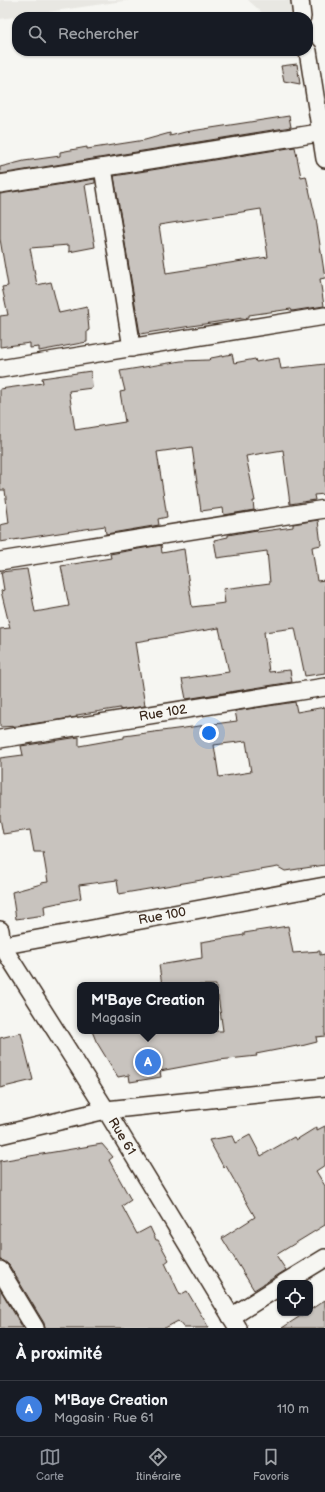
<!DOCTYPE html>
<html lang="fr">
<head>
<meta charset="utf-8">
<style>
  :root { --surface:#171b24; --page:#242831; --text:#f1f3f6; --muted:#9ea1a6; --line:#363941; --accent:#8c9099 }
  body { margin:0; font-family:"Balsamiq Sans",sans-serif; background:var(--page); color:var(--text) }
  .controls { position:absolute; right:12px; bottom:12px; display:grid; overflow:hidden; border-radius:8px; box-shadow:0 1px 3px #0004 }
  .controls button { width:36px; height:36px; display:grid; place-items:center; padding:0; border:0; border-bottom:1px solid var(--line); background:var(--surface); color:var(--text); font:20px sans-serif }
  .you { position:absolute; left:209px; top:733px; width:14px; height:14px; margin:-10px; border:3px solid #fff; border-radius:50%; background:#1a73e8; box-shadow:0 0 0 6px #1a73e833 }
  .badge { display:grid; place-items:center; width:26px; height:26px; border-radius:50%; background:var(--accent); color:#fff; font-size:13px; font-weight:700 }
  .pin { position:absolute; translate:-50% -50%; border:2px solid #fff; box-shadow:0 1px 4px #0006 }
  .popup { position:absolute; left:77px; top:982px; width:142px; height:52px; box-sizing:border-box; display:grid; place-content:center; border-radius:8px; background:var(--surface); filter:drop-shadow(0 1px 3px #0005); font-size:13px; white-space:nowrap; color:var(--muted) }
  .popup b { font-size:15px; color:var(--text) }
  .popup::after { content:''; position:absolute; left:50%; top:100%; margin-left:-8px; border:8px solid transparent; border-top-color:var(--surface) }
  .list { margin:0; padding:0; list-style:none }
  h2 { display:flex; justify-content:space-between; align-items:center; height:52px; margin:0; padding:0 16px; font-size:17px }
  h2 small { font-size:13px; font-weight:400; color:var(--muted) }
  .list li { display:grid; grid-template-columns:26px 1fr auto; gap:12px; align-items:center; box-sizing:border-box; height:56px; padding:0 16px; border-top:1px solid var(--line) }
  .list b { display:block; font-size:15px; white-space:nowrap }
  .list p { margin:0; font-size:13px; white-space:nowrap; color:var(--muted) }
  .list em { font-size:13px; font-style:normal; color:var(--muted) }
  .icon { flex:none; width:22px; height:22px; fill:none; stroke:currentColor; stroke-width:2; stroke-linecap:round; stroke-linejoin:round }
  .map { position:relative; flex:none; width:325px; height:1328px; overflow:hidden }
  .search { position:absolute; background:var(--surface); box-shadow:0 1px 3px #0004; left:12px; right:12px; top:12px; height:44px; display:flex; align-items:center; gap:10px; box-sizing:border-box; padding:0 14px; border-radius:16px; color:var(--muted); font-size:15px }
  .sheet { height:108px; background:var(--surface) }
  nav { display:flex; justify-content:space-around; align-items:center; box-sizing:border-box; height:56px; border-top:1px solid var(--line); background:var(--surface); font-size:11px; color:var(--muted) }
  nav a { display:grid; justify-items:center; gap:2px }
  nav .on { color:var(--accent) }
  .map>svg:first-child { display:block }
  .built { fill:#e8e7e2 }
  .building { fill:#c8c3be; stroke:#3b2a1e; fill-rule:evenodd }
  .lines { fill:none; stroke-linecap:round; stroke-linejoin:round }
  .street-casing { stroke:#3b2a1e; stroke-width:20 }
  .street { stroke:#f6f6f2; stroke-width:17 }
  .labels { text-anchor:middle; dominant-baseline:central; stroke-width:3.5; stroke-linejoin:round; paint-order:stroke }
  .street-label { font-size:13px; fill:#3b2a1e; stroke:#f6f6f2 }
</style>
</head>
<body>
<div class="map">
<svg width="325" height="1328" viewBox="0 0 325 1328">
  <rect width="100%" height="100%" fill="#f6f6f2"/>
  <filter id="ink" filterUnits="userSpaceOnUse"><feTurbulence type="fractalNoise" baseFrequency=".025" numOctaves="2"/><feDisplacementMap in="SourceGraphic" scale="8" xChannelSelector="R" yChannelSelector="G"/><feConvolveMatrix kernelMatrix="1 2 1 2 8 2 1 2 1" color-interpolation-filters="sRGB"/></filter>
  <g filter="url(#ink)">
    <path class="built" d="M 0,0 L 130,0 L 0,19 Z
      M 248,0 L 292,0 L 292,13 L 284,17 L 267,17 Z"/>
    <path class="building" d="M 297,64 L 300,84 L 284,81 L 281,66 Z
      M 289,116 L 291,127 L 0,174 L 0,167 L 24,161 L 60,156 L 60,152 L 87,147 L 87,149 L 145,140 L 170,133 L 170,136 L 185,132 Z
      M 295,147 L 301,177 L 306,176 L 316,219 L 325,278 L 320,279 L 324,306 L 292,311 L 291,309 L 249,315 L 249,317 L 140,334 L 114,176 ZM 261,209 L 268,257 L 166,273 L 159,225 Z
      M 95,179 L 95,183 L 85,185 L 95,247 L 69,252 L 69,245 L 30,248 L 37,285 L 51,282 L 59,313 L 87,307 L 89,330 L 87,331 L 87,342 L 39,351 L 39,347 L 30,348 L 30,343 L 0,347 L 0,316 L 8,315 L 2,287 L 8,286 L 0,239 L 0,194 Z
      M 232,354 L 234,363 L 255,359 L 256,362 L 279,358 L 281,369 L 325,364 L 325,494 L 314,495 L 315,500 L 290,504 L 283,450 L 246,456 L 255,501 L 253,501 L 254,510 L 224,515 L 223,508 L 201,511 L 192,447 L 157,452 L 167,517 L 158,519 L 159,525 L 106,534 L 105,526 L 0,542 L 0,525 L 9,523 L 5,490 L 0,490 L 0,389 L 43,383 L 42,378 L 91,371 L 92,388 L 69,391 L 75,430 L 125,422 L 120,392 L 125,391 L 120,371 L 181,361 L 209,360 L 211,358 Z
      M 318,520 L 321,545 L 312,547 L 317,581 L 325,580 L 325,673 L 305,676 L 295,628 L 264,632 L 269,672 L 290,670 L 292,682 L 186,699 L 182,679 L 229,672 L 219,628 L 135,642 L 145,706 L 120,710 L 120,708 L 77,715 L 77,717 L 18,726 L 0,727 L 0,629 L 10,628 L 1,591 L 4,590 L 1,572 L 27,569 L 35,612 L 69,606 L 61,566 L 111,558 L 110,554 L 161,545 L 162,553 L 184,549 L 192,607 L 225,603 L 223,589 L 270,583 L 267,551 L 217,558 L 214,540 L 228,537 L 228,535 L 257,530 L 257,532 L 293,527 L 293,524 Z
      M 295,702 L 297,712 L 325,707 L 325,865 L 285,871 L 278,867 L 119,894 L 117,880 L 79,885 L 81,898 L 44,906 L 45,915 L 16,919 L 12,892 L 41,884 L 41,883 L 48,882 L 43,852 L 34,852 L 30,830 L 3,834 L 0,818 L 0,758 L 23,755 L 21,746 L 79,737 L 79,746 L 124,738 L 124,736 L 237,721 L 235,711 ZM 246,741 L 251,772 L 219,777 L 214,745 Z
      M 288,926 L 293,953 L 320,951 L 320,955 L 325,954 L 325,1036 L 316,1037 L 317,1042 L 297,1047 L 297,1046 L 256,1054 L 257,1056 L 219,1060 L 160,1071 L 161,1077 L 130,1082 L 129,1075 L 118,1077 L 96,1041 L 92,1031 L 223,1031 L 218,996 L 216,996 L 216,985 L 162,985 L 159,965 L 202,958 L 201,942 L 244,935 L 244,933 Z
      M 21,1033 L 33,1080 L 0,1088 L 0,1038 Z
      M 325,1126 L 325,1165 L 316,1171 L 325,1186 L 325,1225 L 276,1255 L 286,1270 L 254,1290 L 222,1238 L 255,1217 L 226,1166 L 224,1168 L 209,1140 L 232,1136 L 235,1143 L 250,1135 L 261,1156 L 294,1137 L 296,1140 L 317,1127 L 317,1130 Z
      M 102,1144 L 113,1157 L 109,1160 L 131,1200 L 122,1206 L 137,1234 L 150,1227 L 156,1240 L 158,1240 L 169,1260 L 165,1263 L 180,1295 L 187,1291 L 209,1328 L 184,1328 L 178,1321 L 165,1328 L 45,1328 L 44,1323 L 9,1265 L 4,1261 L 0,1260 L 0,1161 Z
      M 0,1289 L 23,1328 L 0,1328 Z
      M 325,1300 L 325,1328 L 282,1328 L 305,1313 L 310,1313 L 310,1310 Z"/>
    <g class="lines">
      <defs>
        <g id="street">
          <path d="M 300,0 L 302,17"/>
          <path d="M 308,51 L 325,159"/>
          <path d="M 103,168 L 132,348"/>
          <path d="M 0,184 L 325,132"/>
          <path d="M 0,369 L 325,316"/>
          <path d="M 0,561 L 325,509"/>
          <path id="s1" d="M 0,739 L 325,687"/>
          <path id="s2" d="M 0,930 L 2,946 L 106,1110 L 238,1328"/>
          <path id="s3" d="M 0,946 L 325,886"/>
          <path d="M 0,1135 L 106,1110 L 325,1087"/>
          <path d="M 0,1270 L 35,1328"/>
          <path d="M 284,1283 L 325,1258"/>
          <path d="M 231,1317 L 280,1286"/>
        </g>
      </defs>
      <use href="#street" class="street-casing"/>
      <use href="#street" class="street"/>
    </g>
  </g>
  <g class="labels">
    <g class="street-label">
      <text stroke="none"><textPath href="#s1" startOffset="165">Rue 102</textPath></text>
      <text stroke="none"><textPath href="#s3" startOffset="165">Rue 100</textPath></text>
      <text stroke="none"><textPath href="#s2" startOffset="241">Rue 61</textPath></text>
    </g>
  </g>
</svg>
<div class="controls">
<button><svg class="icon" aria-label="locate" viewBox="0 0 24 24"><circle cx="12" cy="12" r="6"/><path d="M12 2v4M12 18v4M2 12h4M18 12h4"/></svg></button>
</div>
<div class="you"></div>
<div class="pin badge" style="left:148px;top:1062px;background:#3f7fe0">A</div>
<div class="popup"><b>M'Baye Creation</b>Magasin</div>
<div class="search"><svg class="icon" aria-label="search" viewBox="0 0 24 24"><circle cx="10" cy="10" r="6"/><path d="M15 15l6 6"/></svg>Rechercher</div>
</div>
<section class="sheet">
<h2>À proximité<small></small></h2>
<ul class="list">
<li><span class="badge" style="background:#3f7fe0">A</span><div><b>M'Baye Creation</b><p>Magasin · Rue 61</p></div><em>110 m</em></li>
</ul>
</section>
<nav>
<a class="on"><svg class="icon" aria-label="map" viewBox="0 0 24 24"><path d="M3 6l6-2 6 2 6-2v14l-6 2-6-2-6 2zM9 4v14M15 6v14"/></svg>Carte</a>
<a><svg class="icon" aria-label="directions" viewBox="0 0 24 24"><path d="M12 3l9 9-9 9-9-9zM9 14v-3h6M13 9l2 2-2 2"/></svg>Itinéraire</a>
<a><svg class="icon" aria-label="saved" viewBox="0 0 24 24"><path d="M7 4h10v16l-5-4-5 4z"/></svg>Favoris</a>
</nav>
</body>
</html>
